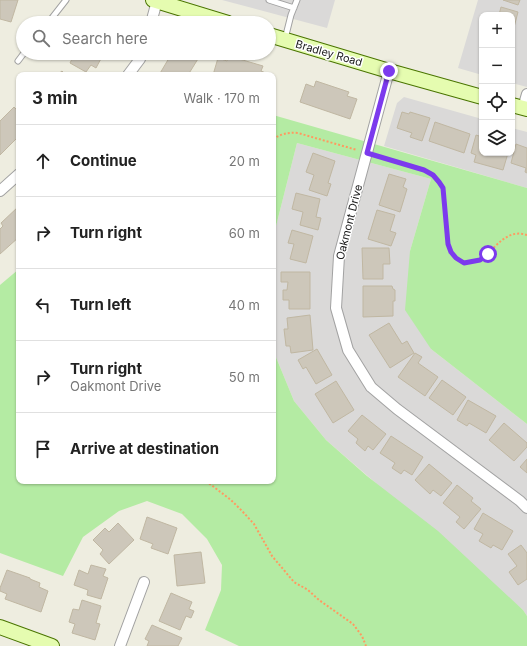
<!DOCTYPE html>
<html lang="en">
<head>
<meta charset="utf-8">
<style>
  :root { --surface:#fff; --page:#f6f6f6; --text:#222; --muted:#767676; --line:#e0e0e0 }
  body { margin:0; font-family:Inter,sans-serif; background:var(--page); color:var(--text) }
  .controls { position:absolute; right:12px; top:12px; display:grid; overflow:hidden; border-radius:8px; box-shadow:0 1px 3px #0004 }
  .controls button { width:36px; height:36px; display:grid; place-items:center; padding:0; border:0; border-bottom:1px solid var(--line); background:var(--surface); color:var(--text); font:20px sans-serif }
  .stop { position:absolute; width:12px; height:12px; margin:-9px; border:3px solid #7c3aed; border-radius:50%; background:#fff }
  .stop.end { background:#7c3aed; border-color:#fff; box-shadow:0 1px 4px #0008 }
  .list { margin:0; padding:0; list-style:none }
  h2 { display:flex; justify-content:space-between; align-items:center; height:52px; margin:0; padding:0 16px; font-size:17px }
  h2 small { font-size:13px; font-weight:400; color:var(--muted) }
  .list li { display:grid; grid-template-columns:26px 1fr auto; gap:12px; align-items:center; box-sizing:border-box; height:72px; padding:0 16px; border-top:1px solid var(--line) }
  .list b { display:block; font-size:15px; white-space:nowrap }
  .list p { margin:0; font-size:13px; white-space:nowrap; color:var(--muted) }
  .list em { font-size:13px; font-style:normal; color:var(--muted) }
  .icon { flex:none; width:22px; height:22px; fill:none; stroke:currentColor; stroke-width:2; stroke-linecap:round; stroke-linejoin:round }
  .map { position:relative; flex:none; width:527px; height:646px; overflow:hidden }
  .search { position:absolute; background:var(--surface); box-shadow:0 1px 3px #0004; left:16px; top:16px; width:260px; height:44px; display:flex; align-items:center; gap:10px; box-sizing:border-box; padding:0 14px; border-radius:22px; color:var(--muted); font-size:15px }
  .panel { position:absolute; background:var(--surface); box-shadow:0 1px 3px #0004; left:16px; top:72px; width:260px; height:412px; border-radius:8px }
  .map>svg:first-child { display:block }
  .residential { fill:#dad9d8 }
  .grass { fill:#b4eba3 }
  .building { fill:#cdc7ba; stroke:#c0b7a2 }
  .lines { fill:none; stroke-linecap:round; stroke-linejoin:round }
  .lane-casing { stroke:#a2a2a2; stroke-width:7 }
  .street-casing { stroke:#a2a2a2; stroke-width:12 }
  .secondary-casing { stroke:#4a7500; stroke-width:16 }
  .path { stroke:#ff9960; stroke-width:2; stroke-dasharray:2 2; stroke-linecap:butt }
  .lane { stroke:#fff; stroke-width:5 }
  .street { stroke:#fff; stroke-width:10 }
  .secondary { stroke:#e5fcb0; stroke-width:14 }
  .route { stroke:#7c3aed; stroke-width:5 }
  .labels { text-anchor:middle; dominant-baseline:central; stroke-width:3; stroke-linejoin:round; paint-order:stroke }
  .street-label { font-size:11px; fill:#1b1b1b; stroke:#fff }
</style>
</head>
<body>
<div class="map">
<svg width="527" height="646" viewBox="0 0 527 646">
  <rect width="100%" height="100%" fill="#eeede0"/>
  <path class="residential" d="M 222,0 L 335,0 L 327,28 Z
    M 478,0 L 527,0 L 527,87 L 512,83 L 512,15 L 482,15 L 482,75 L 458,68 Z
    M 404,97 L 482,119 L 482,153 L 512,153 L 512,128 L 527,132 L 527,188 L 384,146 L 397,103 Z
    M 297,143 L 431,179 L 410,251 L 431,349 L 527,424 L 527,616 L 523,610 L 326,440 L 294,401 L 273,350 L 273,238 Z"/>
  <path class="grass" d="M 273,115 L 527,188 L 527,424 L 431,349 L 405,310 L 410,251 L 431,179 L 297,143 L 273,238 Z
    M 19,269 L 19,481 L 273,481 L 273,350 L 294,401 L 326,440 L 367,476 L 438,531 L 523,610 L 527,616 L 527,646 L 239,646 L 205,630 L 221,590 L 222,565 L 207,539 L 182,514 L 147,501 L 119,511 L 83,537 L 63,576 L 0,553 L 0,285 Z"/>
  <path class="building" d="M 0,0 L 18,0 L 11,22 L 0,19 Z
    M 503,0 L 520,0 L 518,5 Z
    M 501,7 L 518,12 L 512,35 L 512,15 L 499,15 Z
    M 97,18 L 105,23 L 94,23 Z
    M 75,53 L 104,53 L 96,68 L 91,65 L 86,72 L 70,63 Z
    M 172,53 L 199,53 L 201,54 L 188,75 L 186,74 L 186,75 L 159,75 Z
    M 229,56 L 263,66 L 261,71 L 268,74 L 268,75 L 213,75 L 218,58 L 227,61 Z
    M 62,71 L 66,75 L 57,75 Z
    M 316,81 L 349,92 L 347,96 L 357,99 L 350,119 L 300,102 L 306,84 L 314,87 Z
    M 14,107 L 19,112 L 19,136 L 0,155 L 0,121 Z
    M 402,112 L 409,114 L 410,112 L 430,118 L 422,141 L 410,137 L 412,133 L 397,128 Z
    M 435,122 L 470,134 L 464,153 L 429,141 Z
    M 476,135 L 482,137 L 482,153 L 508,153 L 503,170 L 474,162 L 476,155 L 471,153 Z
    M 516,144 L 527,148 L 527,173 L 525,172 L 526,168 L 511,163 Z
    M 313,153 L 335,161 L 328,183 L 331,184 L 327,196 L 309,190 L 314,175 L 306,172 Z
    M 389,174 L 406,179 L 403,187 L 407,189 L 400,212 L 379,205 Z
    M 296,193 L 320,199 L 316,217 L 321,218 L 318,230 L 300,225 L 303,212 L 292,209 Z
    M 19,206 L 19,237 L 0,254 L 0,229 L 3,226 L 1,223 Z
    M 377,210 L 395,215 L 390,231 L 396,233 L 391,246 L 368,239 Z
    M 292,230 L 313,236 L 306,263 L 290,259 L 294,244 L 288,243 Z
    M 362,248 L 389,248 L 390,264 L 383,264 L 383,279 L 363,279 Z
    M 281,272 L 310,272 L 310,309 L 289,309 L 289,300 L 283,300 L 283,290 L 287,290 L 288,282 L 281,282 Z
    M 363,286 L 392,286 L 393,289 L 395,290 L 395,301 L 393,301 L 393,316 L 363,317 Z
    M 310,315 L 313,350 L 291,353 L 290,346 L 286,346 L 284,329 L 288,329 L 287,318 Z
    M 389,323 L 402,344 L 407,341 L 414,353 L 390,368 L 369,335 Z
    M 317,349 L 332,375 L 316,384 L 306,367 L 303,369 L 298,360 Z
    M 415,353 L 422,357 L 418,363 L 438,377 L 425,396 L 398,377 Z
    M 442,380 L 466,397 L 453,415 L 429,398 Z
    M 336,381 L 354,410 L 333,423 L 315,394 Z
    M 468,400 L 496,416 L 486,433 L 469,423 L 467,426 L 457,420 Z
    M 362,415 L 386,434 L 373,450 L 368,446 L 365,451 L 356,443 L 358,439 L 348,431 Z
    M 504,423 L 527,443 L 527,447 L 514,461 L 489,440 Z
    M 391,436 L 423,457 L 412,475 L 404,470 L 401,474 L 392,468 L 395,463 L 380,453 Z
    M 527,459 L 527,473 L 520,467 Z
    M 429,464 L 452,483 L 441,496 L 433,490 L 430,494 L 415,480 Z
    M 457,485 L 473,498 L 471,501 L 481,509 L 464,529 L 456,522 L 460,517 L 443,503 Z
    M 483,513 L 513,531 L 502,550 L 493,545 L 491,548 L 479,541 L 483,534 L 474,529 Z
    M 147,517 L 177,528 L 168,554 L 151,548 L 153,544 L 140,539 Z
    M 118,523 L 134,540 L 109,564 L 100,554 L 103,550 L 93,540 L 105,528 L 109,532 Z
    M 521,545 L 527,553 L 527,579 L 518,585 L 509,572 L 517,566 L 508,554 Z
    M 201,552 L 205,583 L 177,586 L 174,555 Z
    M 91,565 L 106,569 L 103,576 L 108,578 L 101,599 L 87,595 L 88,590 L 74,585 L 79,570 L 88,574 Z
    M 7,570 L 30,578 L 30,579 L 40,583 L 39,587 L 48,591 L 41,612 L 5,599 L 7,594 L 0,591 L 0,588 Z
    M 171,593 L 192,602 L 189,609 L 194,611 L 191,618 L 186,616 L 180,630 L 159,621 Z
    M 82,600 L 101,606 L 96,623 L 100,624 L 95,640 L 72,633 L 75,624 L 69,622 L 73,609 L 79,610 Z
    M 152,625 L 182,638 L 178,646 L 147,646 L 149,641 L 145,639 Z"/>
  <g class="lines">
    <defs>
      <path id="lane" d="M 269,0 L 294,8
        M 48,23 L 66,0
        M 285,39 L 291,15 L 297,0
        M 18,61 L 24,53"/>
      <path id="street" d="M 151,23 L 157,1
        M 389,71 L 339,256 L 336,308 L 348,350 L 371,387 L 397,409 L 520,501 L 527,508
        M 128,75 L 140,59 L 141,53
        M 523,108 L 527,94
        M 0,191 L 19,174
        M 120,646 L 144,582"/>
      <path id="secondary" d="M 153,0 L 228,23
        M 269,35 L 389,71 L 482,97
        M 512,105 L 527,109
        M 0,627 L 52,646"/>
    </defs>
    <use href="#lane" class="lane-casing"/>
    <use href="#street" class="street-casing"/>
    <use href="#secondary" class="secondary-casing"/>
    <path class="path" d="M 273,139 C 281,134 288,132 298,133 L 357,150
      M 377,156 C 390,160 424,167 434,176 C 438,179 440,184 443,188 L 448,244 C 450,249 452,255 456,258 C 465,267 479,262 487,254 C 494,248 500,240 509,236 C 514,233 521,233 527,235
      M 206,481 L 231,500 L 243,512 L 254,524 L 272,556 L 294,582 L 308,590 L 319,600 L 353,624 L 362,636 L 366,646"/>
    <use href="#lane" class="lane"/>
    <use href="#street" class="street"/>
    <use href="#secondary" class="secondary"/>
  </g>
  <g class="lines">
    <path class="route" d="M 389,71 L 367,153 L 424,170 L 433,175 L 439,182 L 443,188 L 448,244 L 451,252 L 456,258 L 464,263 L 480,260 L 488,254"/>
  </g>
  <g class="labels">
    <g class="street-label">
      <text transform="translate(329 53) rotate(16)">Bradley Road</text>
      <text transform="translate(349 222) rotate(-76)">Oakmont Drive</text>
    </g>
  </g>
</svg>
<div class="controls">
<button>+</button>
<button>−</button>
<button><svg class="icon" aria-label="locate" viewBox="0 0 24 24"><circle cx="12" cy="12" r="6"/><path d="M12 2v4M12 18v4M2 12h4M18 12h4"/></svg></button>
<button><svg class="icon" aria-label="layers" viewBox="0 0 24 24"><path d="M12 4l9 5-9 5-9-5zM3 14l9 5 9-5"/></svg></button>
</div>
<div class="stop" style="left:488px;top:254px"></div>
<div class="stop end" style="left:389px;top:71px"></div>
<div class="search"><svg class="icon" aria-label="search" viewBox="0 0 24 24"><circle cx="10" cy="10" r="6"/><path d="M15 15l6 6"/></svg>Search here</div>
<section class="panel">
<h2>3 min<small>Walk · 170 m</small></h2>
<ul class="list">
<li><svg class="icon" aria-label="ahead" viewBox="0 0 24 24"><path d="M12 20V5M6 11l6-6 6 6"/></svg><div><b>Continue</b></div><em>20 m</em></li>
<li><svg class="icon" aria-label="right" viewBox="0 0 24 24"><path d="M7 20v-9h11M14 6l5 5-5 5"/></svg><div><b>Turn right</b></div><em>60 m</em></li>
<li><svg class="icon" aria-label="left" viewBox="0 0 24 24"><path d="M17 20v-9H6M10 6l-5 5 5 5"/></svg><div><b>Turn left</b></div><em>40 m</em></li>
<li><svg class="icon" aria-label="right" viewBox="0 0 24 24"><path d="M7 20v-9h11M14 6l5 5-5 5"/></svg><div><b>Turn right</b><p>Oakmont Drive</p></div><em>50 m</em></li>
<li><svg class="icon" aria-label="arrive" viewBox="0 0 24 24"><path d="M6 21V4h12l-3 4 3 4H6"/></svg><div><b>Arrive at destination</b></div></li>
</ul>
</section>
</div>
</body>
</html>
